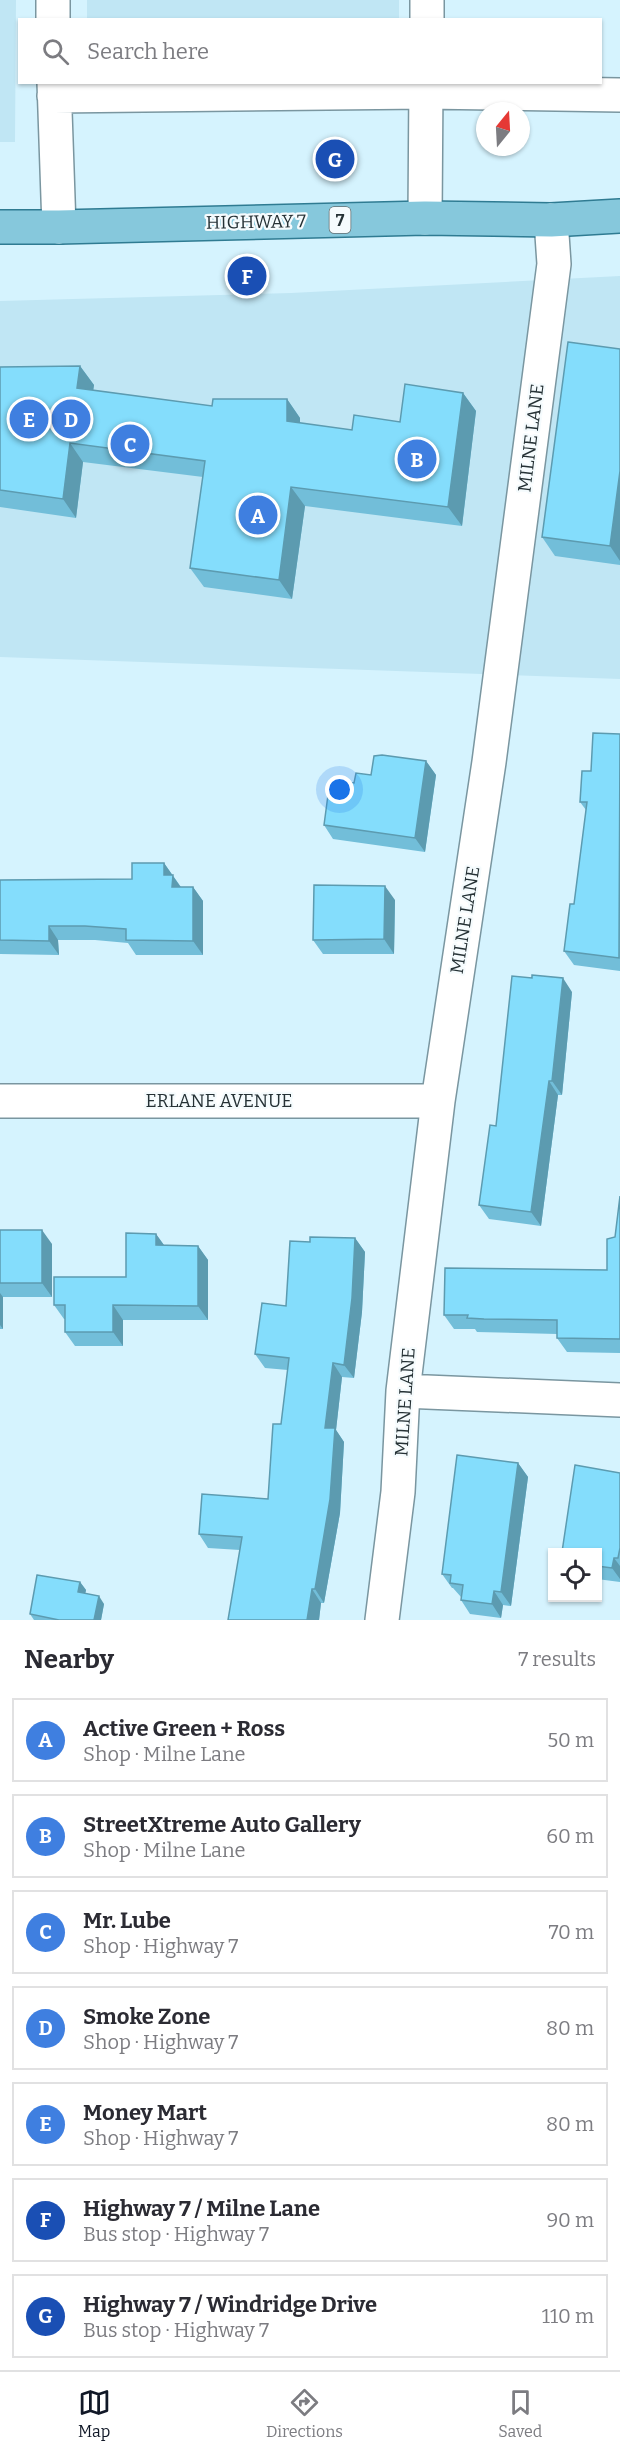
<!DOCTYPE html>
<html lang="en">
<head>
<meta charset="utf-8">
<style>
  :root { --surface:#fff; --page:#f7f7f7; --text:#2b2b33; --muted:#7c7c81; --line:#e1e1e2; --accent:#111827 }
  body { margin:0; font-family:Bitter,serif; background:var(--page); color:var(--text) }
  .controls { position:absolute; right:18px; bottom:18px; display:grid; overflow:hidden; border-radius:0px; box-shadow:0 2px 4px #0004 }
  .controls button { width:54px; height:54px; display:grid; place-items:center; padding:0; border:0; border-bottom:2px solid var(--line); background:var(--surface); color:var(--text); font:30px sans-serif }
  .compass { position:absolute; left:476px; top:102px; width:54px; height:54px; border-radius:50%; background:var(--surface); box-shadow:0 2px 4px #0004; rotate:18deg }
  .you { position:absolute; left:340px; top:790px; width:21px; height:21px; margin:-15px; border:4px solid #fff; border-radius:50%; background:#1a73e8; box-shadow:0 0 0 9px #1a73e833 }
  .badge { display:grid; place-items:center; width:39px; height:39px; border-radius:50%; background:var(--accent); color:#fff; font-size:20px; font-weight:700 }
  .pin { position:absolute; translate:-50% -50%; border:3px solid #fff; box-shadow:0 2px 6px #0006 }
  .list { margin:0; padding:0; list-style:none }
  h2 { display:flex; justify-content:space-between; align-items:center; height:78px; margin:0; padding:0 24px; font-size:26px }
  h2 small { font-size:20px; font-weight:400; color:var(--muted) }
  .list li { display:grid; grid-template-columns:39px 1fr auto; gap:18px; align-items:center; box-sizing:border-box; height:84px; margin:0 12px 12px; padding:0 12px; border:2px solid var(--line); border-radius:0px }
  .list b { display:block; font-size:22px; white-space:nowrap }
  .list p { margin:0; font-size:20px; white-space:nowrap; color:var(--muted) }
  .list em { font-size:20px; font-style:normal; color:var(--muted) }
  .icon { flex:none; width:33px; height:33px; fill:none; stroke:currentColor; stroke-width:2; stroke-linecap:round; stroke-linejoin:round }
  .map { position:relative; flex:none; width:620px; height:1620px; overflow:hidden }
  .search { position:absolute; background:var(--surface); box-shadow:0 2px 4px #0004; left:18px; right:18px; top:18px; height:66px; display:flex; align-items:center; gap:15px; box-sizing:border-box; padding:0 21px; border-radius:0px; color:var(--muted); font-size:22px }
  .sheet { height:750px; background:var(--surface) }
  nav { display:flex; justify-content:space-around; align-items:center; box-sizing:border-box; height:84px; border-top:2px solid var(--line); background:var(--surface); font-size:16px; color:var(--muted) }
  nav a { display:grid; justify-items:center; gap:3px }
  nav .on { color:var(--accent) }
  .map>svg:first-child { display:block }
  .built { fill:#c0e6f4 }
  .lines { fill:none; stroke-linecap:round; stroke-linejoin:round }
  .minor-casing { stroke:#7a96a0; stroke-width:36 }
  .major-casing { stroke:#2f7b92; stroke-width:36 }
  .minor { stroke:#fff; stroke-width:33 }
  .major { stroke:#86c8dc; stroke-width:33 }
  .wall { fill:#72bed9 }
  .shaded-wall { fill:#5c9bb0 }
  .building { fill:#84ddfc; stroke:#5c9bb0; stroke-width:1.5 }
  .labels { text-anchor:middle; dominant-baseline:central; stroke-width:4.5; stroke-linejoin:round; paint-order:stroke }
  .shield { fill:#f5fbfd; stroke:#636e71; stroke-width:1.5 }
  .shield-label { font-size:16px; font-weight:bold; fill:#253135 }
  .street-label { font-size:18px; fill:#253135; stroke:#f5fbfd }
</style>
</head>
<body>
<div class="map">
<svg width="620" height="1620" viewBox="0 0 620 1620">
  <rect width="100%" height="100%" fill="#d5f3fe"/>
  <path class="built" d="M 0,0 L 16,0 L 15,142 L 0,142 Z
    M 87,0 L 399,0 L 399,19 L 87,19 Z
    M 620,276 L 620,679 L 0,657 L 0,301 L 291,293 Z"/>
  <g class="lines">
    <defs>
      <path id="minor" d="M 53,0 L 53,20
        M 427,20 L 427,0
        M 54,82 L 59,227
        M 54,96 L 426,92 L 620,95
        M 425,218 L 426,82
        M 0,1101 L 438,1101
        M 403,1391 L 620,1400
        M 382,1620 L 398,1492 L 403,1391 L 438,1101 L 489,762 L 554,264 L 551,220"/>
      <path id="major" d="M 0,227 L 59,227 L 425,218 L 551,220 L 620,216"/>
    </defs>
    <use href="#minor" class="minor-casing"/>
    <use href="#major" class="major-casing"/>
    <use href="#minor" class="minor"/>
    <use href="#major" class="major"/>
  </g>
  <path class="wall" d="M 620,349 L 620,565 L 555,556 L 542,537 Z
    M 80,366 L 94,385 L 93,390 L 212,406 L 287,399 L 300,418 L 300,423 L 352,430 L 400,422 L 463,393 L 476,411 L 462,526 L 305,506 L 292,599 L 204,587 L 190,568 L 203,477 L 83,462 L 76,518 L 0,507 L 0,367 Z
    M 620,734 L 620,971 L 574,965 L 564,951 L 574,904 L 586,810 L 580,802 L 591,771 Z
    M 426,761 L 436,775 L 425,852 L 333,839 L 324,825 L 354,783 L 371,775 Z
    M 164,863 L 181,887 L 193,887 L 203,901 L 203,955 L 136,955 L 128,943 L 95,940 L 58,940 L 59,955 L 0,954 L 0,880 L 132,879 Z
    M 395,900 L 394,954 L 323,954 L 313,940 Z
    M 572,992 L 562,1095 L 558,1095 L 541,1226 L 489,1219 L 479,1205 Z
    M 620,1196 L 620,1353 L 567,1352 L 557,1338 L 557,1334 L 477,1332 L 475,1329 L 454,1329 L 444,1315 L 607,1270 L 615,1237 Z
    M 0,1230 L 52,1244 L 52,1297 L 3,1297 L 3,1329 L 0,1329 Z
    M 156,1234 L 164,1245 L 198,1246 L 208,1260 L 208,1320 L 123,1320 L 123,1346 L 75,1346 L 65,1332 L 65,1319 L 64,1319 L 54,1305 L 126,1277 Z
    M 355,1238 L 365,1252 L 362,1312 L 354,1378 L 342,1377 L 336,1430 L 344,1442 L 340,1513 L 324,1603 L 321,1603 L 319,1620 L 228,1620 L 240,1550 L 208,1548 L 199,1534 L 268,1499 L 281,1424 L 288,1370 L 265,1368 L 255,1354 L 286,1306 L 310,1242 Z
    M 518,1463 L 528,1477 L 511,1606 L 503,1605 L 501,1618 L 470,1614 L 461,1600 L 461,1597 L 453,1588 L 452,1588 L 442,1574 Z
    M 620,1473 L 620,1582 L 597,1579 L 597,1552 Z
    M 80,1582 L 86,1590 L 85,1593 L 104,1604 L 101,1620 L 34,1620 L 30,1614 Z"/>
  <path class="shaded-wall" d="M 80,366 L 94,385 L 91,407 L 77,388 Z
    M 463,393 L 476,411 L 462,526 L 448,507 Z
    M 287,399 L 300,418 L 300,440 L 287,421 Z
    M 70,443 L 83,462 L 76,518 L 63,499 Z
    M 620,471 L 620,561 L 610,546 Z
    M 291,487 L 305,506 L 292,599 L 279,580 Z
    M 426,761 L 436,775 L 425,852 L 415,838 Z
    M 164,863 L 182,889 L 182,901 L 164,875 Z
    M 385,886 L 395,900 L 394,954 L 384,939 Z
    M 193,887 L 203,901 L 203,955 L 193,941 Z
    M 49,926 L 58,940 L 59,955 L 49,941 Z
    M 563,978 L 572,992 L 562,1095 L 552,1081 Z
    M 549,1081 L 558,1095 L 541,1226 L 531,1212 Z
    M 42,1230 L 52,1244 L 52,1297 L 42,1283 Z
    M 156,1234 L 166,1248 L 156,1245 Z
    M 355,1238 L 365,1252 L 362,1312 L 354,1378 L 344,1365 Z
    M 198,1246 L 208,1260 L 208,1320 L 198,1306 Z
    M 0,1293 L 3,1297 L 3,1329 L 0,1325 Z
    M 113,1305 L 123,1320 L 123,1346 L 113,1332 Z
    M 333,1363 L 342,1377 L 336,1430 L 344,1442 L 340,1513 L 324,1603 L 315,1589 L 325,1428 Z
    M 518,1463 L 528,1477 L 511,1606 L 501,1592 Z
    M 614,1558 L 620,1566 L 620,1579 L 612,1568 Z
    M 80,1582 L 86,1590 L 84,1600 L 78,1592 Z
    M 312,1589 L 321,1603 L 319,1620 L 307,1620 Z
    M 494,1591 L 503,1605 L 501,1618 L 492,1604 Z
    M 99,1596 L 104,1604 L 101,1620 L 94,1620 Z"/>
  <path class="building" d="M 568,342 L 620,349 L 620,471 L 610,546 L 542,537 Z
    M 80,366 L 77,388 L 212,406 L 213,399 L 287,399 L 287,421 L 352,430 L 354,415 L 400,422 L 405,384 L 463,393 L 448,507 L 291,487 L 279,580 L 190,568 L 205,461 L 70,443 L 63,499 L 0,490 L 0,367 Z
    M 593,733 L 620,734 L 619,958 L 564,951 L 570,904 L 574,904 L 587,802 L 580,802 L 582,771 L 591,771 Z
    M 382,755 L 426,761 L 415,838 L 324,825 L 330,780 L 354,783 L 356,773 L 371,775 L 374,756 Z
    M 132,863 L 164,863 L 164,875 L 173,875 L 172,887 L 193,887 L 193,941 L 126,940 L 126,929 L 85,926 L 49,926 L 49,941 L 0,940 L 0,880 L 132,879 Z
    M 314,885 L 385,886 L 384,939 L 313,940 Z
    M 532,975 L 563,978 L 552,1081 L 549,1081 L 531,1212 L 479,1205 L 490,1125 L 496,1126 L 512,976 L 532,978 Z
    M 620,1196 L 620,1339 L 557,1338 L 557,1320 L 484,1319 L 467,1318 L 468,1315 L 444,1315 L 445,1268 L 607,1270 L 607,1239 L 615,1237 Z
    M 0,1230 L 42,1230 L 42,1283 L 0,1283 Z
    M 126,1233 L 156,1234 L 156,1245 L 198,1246 L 198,1306 L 113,1305 L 113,1332 L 65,1332 L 65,1305 L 54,1305 L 54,1277 L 126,1277 Z
    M 310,1237 L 355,1238 L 352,1298 L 344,1365 L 333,1363 L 325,1428 L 335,1428 L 330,1499 L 315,1589 L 312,1589 L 307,1620 L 228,1620 L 242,1537 L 199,1534 L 202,1494 L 268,1499 L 273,1424 L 281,1424 L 289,1358 L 255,1354 L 262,1303 L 286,1306 L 290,1241 L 310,1242 Z
    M 457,1455 L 518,1463 L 501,1592 L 494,1591 L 492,1604 L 461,1600 L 463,1585 L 450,1583 L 451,1575 L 442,1574 Z
    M 575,1465 L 620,1473 L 620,1548 L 618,1558 L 614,1558 L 612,1568 L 597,1566 L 597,1552 L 562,1552 Z
    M 37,1575 L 80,1582 L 78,1592 L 99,1596 L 94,1620 L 59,1620 L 30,1614 Z"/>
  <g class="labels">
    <rect class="shield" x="329.5" y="207" width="21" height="26" rx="4.5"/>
    <g class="shield-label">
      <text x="340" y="220">7</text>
    </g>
    <g class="street-label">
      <text transform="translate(256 222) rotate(-1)">HIGHWAY 7</text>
      <text transform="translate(531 438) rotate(-83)">MILNE LANE</text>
      <text transform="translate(465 920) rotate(-81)">MILNE LANE</text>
      <text x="219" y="1101">ERLANE AVENUE</text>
      <text transform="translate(405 1402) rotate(-86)">MILNE LANE</text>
    </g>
  </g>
</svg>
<div class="controls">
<button><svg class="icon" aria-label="locate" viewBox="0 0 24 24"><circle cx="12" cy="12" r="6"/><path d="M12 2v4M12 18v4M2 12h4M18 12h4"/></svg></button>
</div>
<svg class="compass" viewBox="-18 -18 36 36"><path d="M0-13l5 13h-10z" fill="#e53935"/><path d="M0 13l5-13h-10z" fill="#7c7c81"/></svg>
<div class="you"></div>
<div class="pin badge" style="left:258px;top:515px;background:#3f7fe0">A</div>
<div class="pin badge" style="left:417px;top:459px;background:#3f7fe0">B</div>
<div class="pin badge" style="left:130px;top:444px;background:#3f7fe0">C</div>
<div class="pin badge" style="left:71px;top:419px;background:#3f7fe0">D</div>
<div class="pin badge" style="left:29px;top:419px;background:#3f7fe0">E</div>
<div class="pin badge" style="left:247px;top:276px;background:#1a4fb4">F</div>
<div class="pin badge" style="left:335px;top:159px;background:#1a4fb4">G</div>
<div class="search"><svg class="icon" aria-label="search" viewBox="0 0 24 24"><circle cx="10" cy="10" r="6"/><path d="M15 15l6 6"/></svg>Search here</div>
</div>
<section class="sheet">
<h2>Nearby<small>7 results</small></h2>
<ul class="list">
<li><span class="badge" style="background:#3f7fe0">A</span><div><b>Active Green + Ross</b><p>Shop · Milne Lane</p></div><em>50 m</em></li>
<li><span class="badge" style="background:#3f7fe0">B</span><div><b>StreetXtreme Auto Gallery</b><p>Shop · Milne Lane</p></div><em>60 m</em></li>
<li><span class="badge" style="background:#3f7fe0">C</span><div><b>Mr. Lube</b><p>Shop · Highway 7</p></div><em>70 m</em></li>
<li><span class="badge" style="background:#3f7fe0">D</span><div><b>Smoke Zone</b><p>Shop · Highway 7</p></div><em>80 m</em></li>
<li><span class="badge" style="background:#3f7fe0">E</span><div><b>Money Mart</b><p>Shop · Highway 7</p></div><em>80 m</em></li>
<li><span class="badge" style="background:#1a4fb4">F</span><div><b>Highway 7 / Milne Lane</b><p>Bus stop · Highway 7</p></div><em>90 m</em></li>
<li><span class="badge" style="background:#1a4fb4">G</span><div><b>Highway 7 / Windridge Drive</b><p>Bus stop · Highway 7</p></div><em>110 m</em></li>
</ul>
</section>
<nav>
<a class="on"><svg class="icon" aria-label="map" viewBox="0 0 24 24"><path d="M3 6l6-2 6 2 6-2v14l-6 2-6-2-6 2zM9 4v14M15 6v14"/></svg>Map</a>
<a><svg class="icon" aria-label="directions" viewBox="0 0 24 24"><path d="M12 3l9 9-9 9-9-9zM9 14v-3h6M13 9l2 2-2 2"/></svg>Directions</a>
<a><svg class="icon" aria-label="saved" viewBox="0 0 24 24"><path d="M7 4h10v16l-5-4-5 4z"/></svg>Saved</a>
</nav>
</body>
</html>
